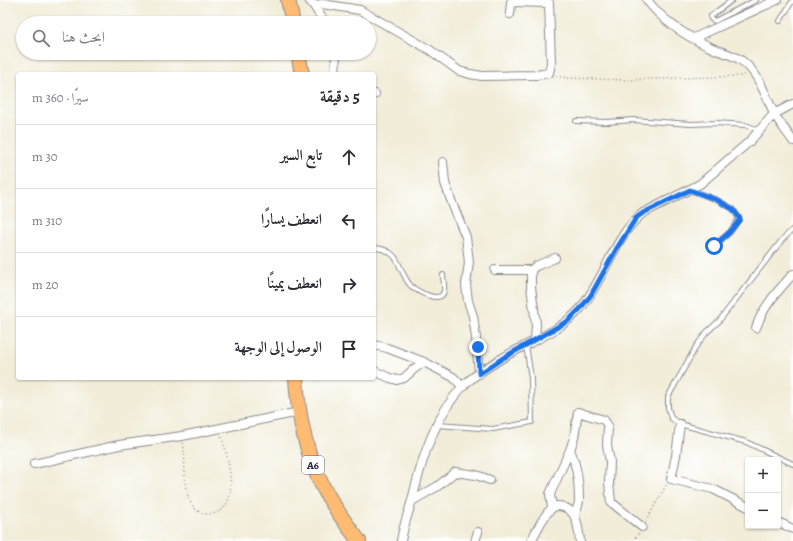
<!DOCTYPE html>
<html lang="ar">
<head>
<meta charset="utf-8">
<style>
  :root { --surface:#fff; --page:#f2f2f3; --text:#2b2b33; --muted:#7c7c81; --line:#e1e1e2 }
  body { margin:0; font-family:Alegreya,Amiri,serif; background:var(--page); color:var(--text); direction:rtl }
  .controls { position:absolute; right:12px; bottom:12px; display:grid; overflow:hidden; border-radius:4px; box-shadow:0 1px 3px #0004 }
  .controls button { width:36px; height:36px; display:grid; place-items:center; padding:0; border:0; border-bottom:1px solid var(--line); background:var(--surface); color:var(--text); font:20px sans-serif }
  .stop { position:absolute; width:12px; height:12px; margin:-9px; border:3px solid #1a73e8; border-radius:50%; background:#fff }
  .stop.end { background:#1a73e8; border-color:#fff; box-shadow:0 1px 4px #0008 }
  .list { margin:0; padding:0; list-style:none }
  h2 { display:flex; justify-content:space-between; align-items:center; height:52px; margin:0; padding:0 16px; font-size:17px }
  h2 small { font-size:13px; font-weight:400; color:var(--muted) }
  .list li { display:grid; grid-template-columns:26px 1fr auto; gap:12px; align-items:center; box-sizing:border-box; height:64px; padding:0 16px; border-top:1px solid var(--line) }
  .list b { display:block; font-size:15px; white-space:nowrap }
  .list em { font-size:13px; font-style:normal; color:var(--muted) }
  .icon { flex:none; width:22px; height:22px; fill:none; stroke:currentColor; stroke-width:2; stroke-linecap:round; stroke-linejoin:round }
  .map { position:relative; flex:none; width:793px; height:541px; overflow:hidden; direction:ltr }
  .search { position:absolute; background:var(--surface); box-shadow:0 1px 3px #0004; left:16px; top:16px; width:360px; height:44px; display:flex; align-items:center; gap:10px; box-sizing:border-box; padding:0 14px; border-radius:22px; color:var(--muted); font-size:15px }
  .panel { position:absolute; background:var(--surface); box-shadow:0 1px 3px #0004; left:16px; top:72px; width:360px; height:308px; border-radius:4px; direction:rtl }
  .map>svg:first-child { display:block }
  .lines { fill:none; stroke-linecap:round; stroke-linejoin:round }
  .lane-casing { stroke:#8a888a; stroke-width:6 }
  .street-casing { stroke:#8a888a; stroke-width:10 }
  .highway-casing { stroke:#8a888a; stroke-width:16 }
  .path { stroke:#8a888a; stroke-width:1.5; stroke-dasharray:1 3; stroke-linecap:butt }
  .lane { stroke:#fff; stroke-width:4 }
  .street { stroke:#fff; stroke-width:8 }
  .highway { stroke:#ffbb71; stroke-width:14 }
  .route { stroke:#1a73e8; stroke-width:5 }
  .labels { text-anchor:middle; dominant-baseline:central; stroke-width:4; stroke-linejoin:round; paint-order:stroke }
  .shield { fill:#fff; stroke:#646476; stroke-width:1 }
  .shield-label { font-size:11px; font-weight:bold; fill:#22223b }
</style>
</head>
<body>
<div class="map">
<svg width="793" height="541" viewBox="0 0 793 541">
  <rect width="100%" height="100%" fill="#fff"/>
  <filter id="ink" filterUnits="userSpaceOnUse"><feTurbulence type="fractalNoise" baseFrequency=".025" numOctaves="2"/><feDisplacementMap in="SourceGraphic" scale="8" xChannelSelector="R" yChannelSelector="G"/><feConvolveMatrix kernelMatrix="1 2 1 2 8 2 1 2 1" color-interpolation-filters="sRGB"/></filter>
  <filter id="wash" filterUnits="userSpaceOnUse"><feTurbulence type="fractalNoise" baseFrequency=".012" numOctaves="4" result="noise"/><feDisplacementMap in="SourceGraphic" scale="16" xChannelSelector="R" yChannelSelector="G"/><feGaussianBlur stdDeviation="0.9" result="paint"/><feColorMatrix in="noise" values="0 0 0 0 0 0 0 0 0 0 0 0 0 0 0 0 0 1.4 0 .05"/><feComposite in="paint" operator="in"/></filter>
  <g filter="url(#wash)">
    <rect width="100%" height="100%" fill="#f2edd9"/>
  </g>
  <g filter="url(#ink)">
    <g class="lines">
      <defs>
        <path id="lane" d="M 732,0 L 711,16 L 711,19 L 715,21 L 756,0
          M 780,21 L 793,0
          M 576,121 L 607,122 L 633,120 L 691,124 L 716,123 L 745,125 L 759,130
          M 690,190 L 717,200 L 733,209 L 739,219 L 730,232 L 714,246
          M 793,229 L 782,240 L 719,321 L 707,332 L 697,345 L 668,397 L 668,408 L 671,418 L 680,424 L 746,442 L 793,464
          M 374,248 C 381,248 389,251 394,256 C 401,265 403,278 411,286 C 417,291 441,305 444,291 C 445,286 443,280 443,275
          M 437,425 L 493,429 L 532,422 L 531,378 L 526,345"/>
        <path id="street" d="M 309,0 L 314,6 L 322,4 L 360,10 L 430,50 L 459,71 L 470,74 L 482,76 L 536,75 L 549,73 L 551,63 L 549,3 L 511,2 L 510,14
          M 647,0 C 662,20 686,36 708,46 C 719,52 732,54 742,61 C 759,73 765,95 774,113 C 779,123 787,132 793,141
          M 314,6 L 325,23
          M 694,38 L 777,0
          M 335,74 L 336,53
          M 374,94 L 375,94
          M 443,162 L 445,183 L 452,203 L 466,237 L 469,262 L 466,285 L 468,301 L 473,316 L 476,338 L 479,374
          M 495,270 L 531,270
          M 756,328 C 763,306 778,291 793,274
          M 535,340 L 536,324 L 531,287 L 531,270 L 536,266 L 555,258
          M 374,345 L 387,348 L 424,362 L 453,377 L 463,387
          M 374,371 L 390,378 L 397,380 L 404,378 L 414,369 L 424,362
          M 680,424 L 676,456 L 671,479 L 713,489 L 748,507
          M 570,450 L 574,438 L 578,412 L 604,420 L 608,426 L 607,445 L 610,462 L 609,483 L 611,502 L 642,527
          M 34,464 L 119,445 L 182,436 L 299,412
          M 412,501 L 438,486 L 455,472 L 476,475 L 490,480
          M 552,507 L 550,494 L 570,450 C 577,465 579,483 579,500 C 579,505 576,511 575,516
          M 778,522 L 793,529
          M 401,541 C 403,527 408,514 412,500 C 422,460 433,419 462,387 C 473,375 490,366 504,357 C 528,343 562,330 580,309 C 604,281 615,234 643,213 L 700,184 L 750,141 L 774,114 L 793,104
          M 475,541 L 478,532
          M 531,541 C 537,531 542,517 551,509 C 554,506 558,505 563,507 C 578,511 578,528 580,541"/>
        <path id="highway" d="M 288,0 L 293,23
          M 298,53 L 302,74
          M 296,378 C 298,415 306,454 323,487 C 333,506 346,524 359,541"/>
      </defs>
      <use href="#lane" class="lane-casing"/>
      <use href="#street" class="street-casing"/>
      <use href="#highway" class="highway-casing"/>
      <path class="path" d="M 556,76 L 567,78 L 625,80 L 742,76 L 745,74
        M 183,443 C 187,462 181,485 191,503 C 195,510 200,514 208,514 C 244,514 228,455 221,436
        M 646,521 L 667,484
        M 633,541 L 639,533"/>
      <use href="#lane" class="lane"/>
      <use href="#street" class="street"/>
      <use href="#highway" class="highway"/>
    </g>
  </g>
  <g class="lines" filter="url(#ink)">
    <path class="route" d="M 478,347 L 479,374 L 503,358 L 568,321 L 580,309 L 591,295 L 617,248 L 636,218 L 643,213 L 690,190 L 717,200 L 733,209 L 740,219 L 730,232 L 714,246"/>
  </g>
  <g class="labels">
    <rect class="shield" x="302" y="456" width="22" height="18" rx="3"/>
    <g class="shield-label">
      <text x="313" y="465">A6</text>
    </g>
  </g>
</svg>
<div class="controls">
<button>+</button>
<button>−</button>
</div>
<div class="stop" style="left:714px;top:246px"></div>
<div class="stop end" style="left:478px;top:347px"></div>
<div class="search"><svg class="icon" aria-label="search" viewBox="0 0 24 24"><circle cx="10" cy="10" r="6"/><path d="M15 15l6 6"/></svg>ابحث هنا</div>
<section class="panel">
<h2>5 دقيقة<small>سيرًا · 360 m</small></h2>
<ul class="list">
<li><svg class="icon" aria-label="ahead" viewBox="0 0 24 24"><path d="M12 20V5M6 11l6-6 6 6"/></svg><div><b>تابع السير</b></div><em>30 m</em></li>
<li><svg class="icon" aria-label="left" viewBox="0 0 24 24"><path d="M17 20v-9H6M10 6l-5 5 5 5"/></svg><div><b>انعطف يسارًا</b></div><em>310 m</em></li>
<li><svg class="icon" aria-label="right" viewBox="0 0 24 24"><path d="M7 20v-9h11M14 6l5 5-5 5"/></svg><div><b>انعطف يمينًا</b></div><em>20 m</em></li>
<li><svg class="icon" aria-label="arrive" viewBox="0 0 24 24"><path d="M6 21V4h12l-3 4 3 4H6"/></svg><div><b>الوصول إلى الوجهة</b></div></li>
</ul>
</section>
</div>
</body>
</html>
